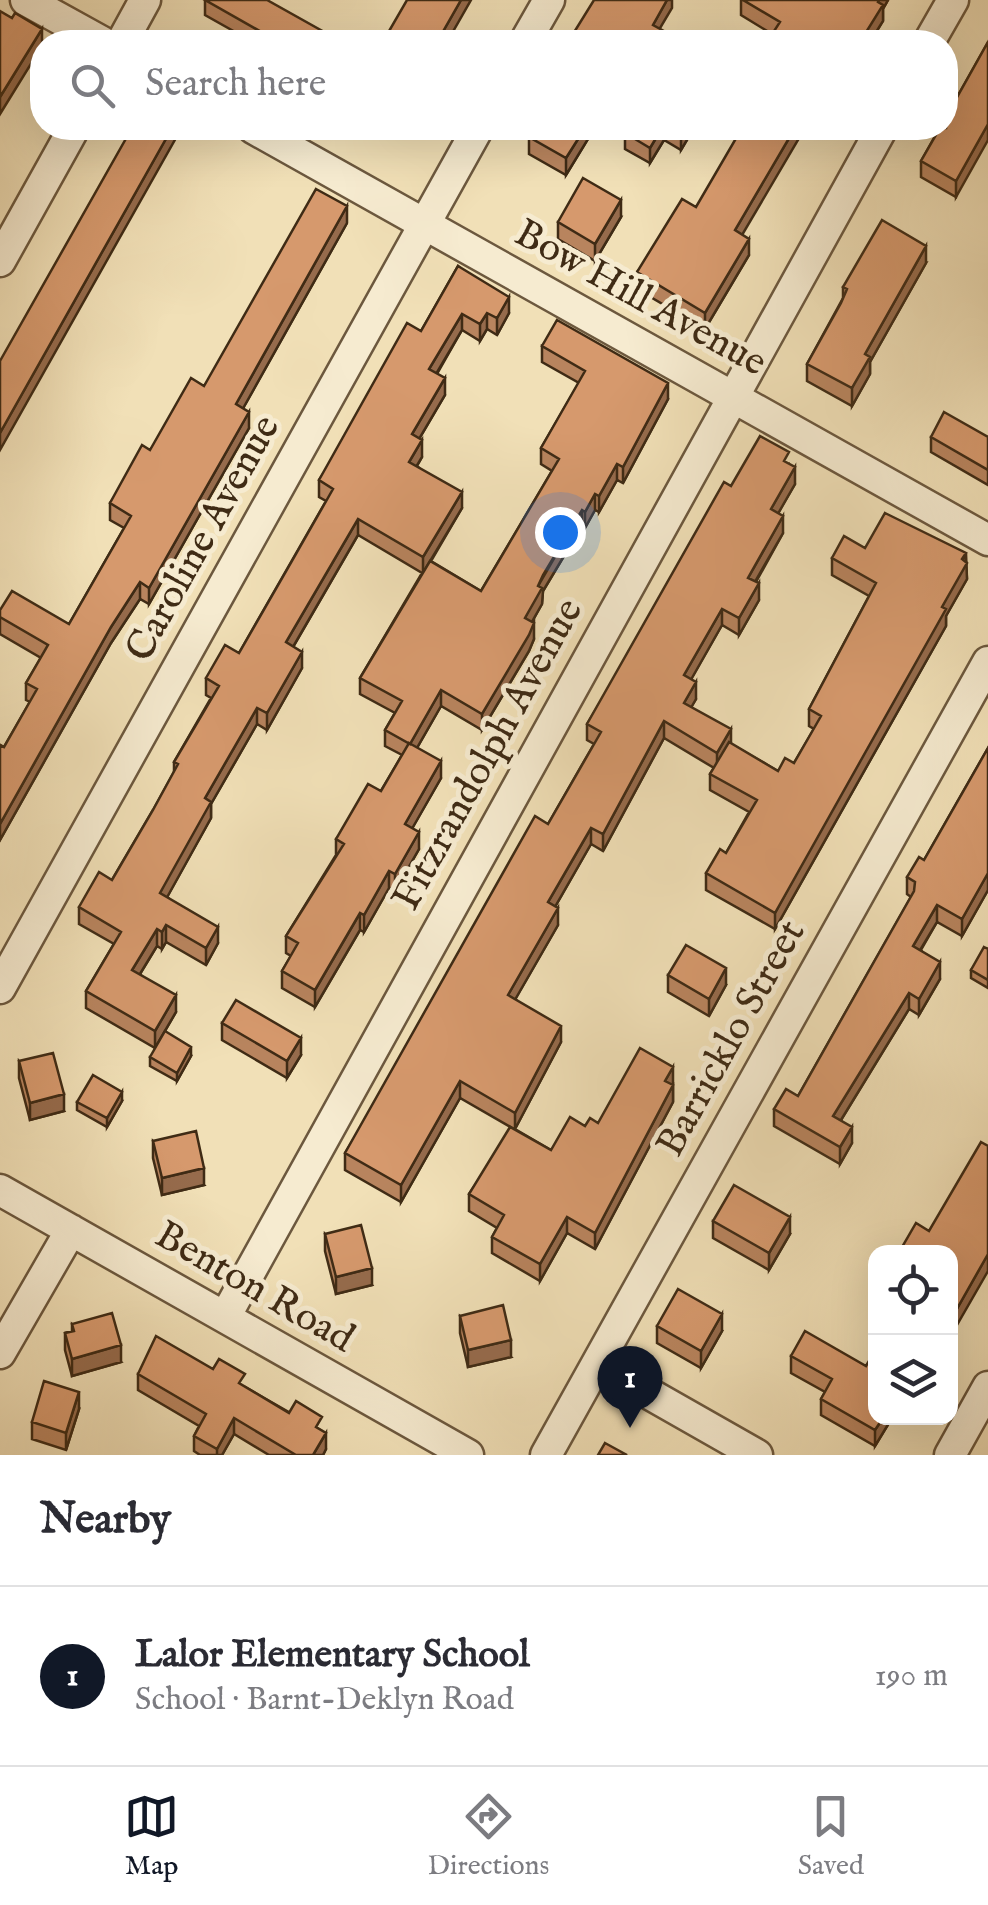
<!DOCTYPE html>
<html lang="en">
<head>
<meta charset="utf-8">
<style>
  :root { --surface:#fff; --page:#f2f2f3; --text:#2b2b33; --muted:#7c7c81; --line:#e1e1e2; --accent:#111827 }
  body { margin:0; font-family:"IM FELL English",serif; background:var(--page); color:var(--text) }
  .controls { position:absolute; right:30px; bottom:30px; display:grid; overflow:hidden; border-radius:20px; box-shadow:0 10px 40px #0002 }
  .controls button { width:90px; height:90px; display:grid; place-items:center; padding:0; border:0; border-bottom:2px solid var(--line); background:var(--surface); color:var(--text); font:50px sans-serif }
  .you { position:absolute; left:560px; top:532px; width:35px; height:35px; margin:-25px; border:8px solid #fff; border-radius:50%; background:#1a73e8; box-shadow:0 0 0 15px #1a73e833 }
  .badge { display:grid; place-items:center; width:65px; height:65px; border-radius:50%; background:var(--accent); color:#fff; font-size:32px; font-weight:700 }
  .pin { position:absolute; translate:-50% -82px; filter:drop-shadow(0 2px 5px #0008) }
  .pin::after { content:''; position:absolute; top:52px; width:35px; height:30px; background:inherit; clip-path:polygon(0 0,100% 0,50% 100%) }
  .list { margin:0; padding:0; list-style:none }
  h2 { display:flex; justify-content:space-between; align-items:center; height:130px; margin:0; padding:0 40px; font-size:42px }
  h2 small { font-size:32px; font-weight:400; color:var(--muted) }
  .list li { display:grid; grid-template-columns:65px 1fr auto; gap:30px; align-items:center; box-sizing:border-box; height:180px; padding:0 40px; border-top:2px solid var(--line) }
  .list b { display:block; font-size:38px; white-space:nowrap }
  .list p { margin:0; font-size:32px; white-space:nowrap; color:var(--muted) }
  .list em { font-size:32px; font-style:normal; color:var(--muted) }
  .icon { flex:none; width:55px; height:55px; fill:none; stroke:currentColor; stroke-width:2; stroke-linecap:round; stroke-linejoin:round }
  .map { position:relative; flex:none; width:988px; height:1455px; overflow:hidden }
  .search { position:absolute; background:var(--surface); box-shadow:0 10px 40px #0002; left:30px; right:30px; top:30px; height:110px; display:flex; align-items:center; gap:25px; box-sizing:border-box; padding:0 35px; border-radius:40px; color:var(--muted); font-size:38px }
  .sheet { height:310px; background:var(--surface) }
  nav { display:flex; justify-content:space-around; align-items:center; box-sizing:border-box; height:140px; border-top:2px solid var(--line); background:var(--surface); font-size:28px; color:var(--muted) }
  nav a { display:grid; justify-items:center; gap:5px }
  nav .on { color:var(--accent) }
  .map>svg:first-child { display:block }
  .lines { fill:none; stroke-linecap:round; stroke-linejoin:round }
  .street-casing { stroke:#6c583e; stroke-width:35 }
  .street { stroke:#f6ebd0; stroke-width:30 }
  .wall { fill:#b8845e; stroke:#3f2b15; stroke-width:2.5 }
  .shaded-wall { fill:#966b4c; stroke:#3f2b15; stroke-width:2.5 }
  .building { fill:#d6996d; stroke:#3f2b15; stroke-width:2.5 }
  .labels { text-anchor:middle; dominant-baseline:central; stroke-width:10; stroke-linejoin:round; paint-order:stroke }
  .street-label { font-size:40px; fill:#3f2b15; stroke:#f6ebd0 }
</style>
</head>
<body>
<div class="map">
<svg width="988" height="1455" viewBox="0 0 988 1455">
  <rect width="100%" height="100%" fill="#f1e0b7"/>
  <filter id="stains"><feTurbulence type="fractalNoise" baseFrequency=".002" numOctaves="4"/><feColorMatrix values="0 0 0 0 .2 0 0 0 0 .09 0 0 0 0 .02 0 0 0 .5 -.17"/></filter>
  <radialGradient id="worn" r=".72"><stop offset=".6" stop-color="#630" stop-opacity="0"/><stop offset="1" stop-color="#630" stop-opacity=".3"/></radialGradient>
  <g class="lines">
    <defs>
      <path id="street" d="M 26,0 L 102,42
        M 122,42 L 145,0
        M 525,42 L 549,0
        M 929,42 L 953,0
        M 253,128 L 988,540
        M 0,261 L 74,128
        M 0,988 L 478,128
        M 0,1190 L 468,1455
        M 225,1317 L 882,128
        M 0,1353 L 71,1230
        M 597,1364 L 757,1455
        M 546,1455 L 988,662
        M 950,1455 L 988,1387"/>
    </defs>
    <use href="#street" class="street-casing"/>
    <use href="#street" class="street"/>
  </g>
  <path class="wall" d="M 205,0 L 342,42 L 253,42 L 205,15 Z
    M 741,0 L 888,0 L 883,9 L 883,21 L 870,42 L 767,42 L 772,34 L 741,15 Z
    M 988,42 L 956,197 L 921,177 L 921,161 Z
    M 380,128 L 399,128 L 394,136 Z
    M 588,128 L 588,139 L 566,175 L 529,154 L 529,137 Z
    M 629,128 L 694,128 L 681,150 L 664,140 L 650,163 L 625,149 L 625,133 Z
    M 696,207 L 742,235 L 749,255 L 705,329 L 637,289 L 637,272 Z
    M 621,217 L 595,261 L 558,239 L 558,222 Z
    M 347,223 L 243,408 L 249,428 L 149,604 L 140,599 L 111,643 L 0,840 L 0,745 L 4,747 L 30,702 L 26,700 L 26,683 L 41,658 L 0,634 L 0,610 L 69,624 L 124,528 L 110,520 L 110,503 L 150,450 L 204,386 Z
    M 926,263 L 870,362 L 870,374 L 852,406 L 807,381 L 807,364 L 843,298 L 843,287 Z
    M 458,266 L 509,313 L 497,335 L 487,329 L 480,341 L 462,330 L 437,374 L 445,395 L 419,439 L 422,457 L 417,466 L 462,508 L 431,561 L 481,591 L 552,471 L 541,464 L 541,448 L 579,383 L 542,362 L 542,346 L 668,399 L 623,483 L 617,480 L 599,512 L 595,510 L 585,528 L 582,526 L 543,591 L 542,604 L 532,622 L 534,639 L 529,651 L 482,730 L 441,706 L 417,748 L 441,778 L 412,828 L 419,849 L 395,891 L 389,888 L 364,932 L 360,930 L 315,1007 L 282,988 L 282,971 L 291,956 L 286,953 L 286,936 L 336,855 L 336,839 L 381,791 L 402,755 L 385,746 L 385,730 L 395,713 L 360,694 L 360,678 L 422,573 L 358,535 L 293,647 L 302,668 L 267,730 L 257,724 L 211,804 L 211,818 L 167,897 L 218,943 L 206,965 L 166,942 L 162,949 L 157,946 L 140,974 L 176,1012 L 155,1048 L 86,1008 L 86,991 L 114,944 L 79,924 L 79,907 L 112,880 L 153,810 L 174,772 L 174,762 L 211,698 L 206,695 L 206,678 L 239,653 L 326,501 L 319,497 L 319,480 L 421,331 Z
    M 931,437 L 988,437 L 988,485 L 931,452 Z
    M 789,464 L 795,484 L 778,513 L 783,533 L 756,582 L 759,600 L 739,635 L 722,625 L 691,679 L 696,699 L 691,707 L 731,744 L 778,771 L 794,763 L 814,729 L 809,726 L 809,709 L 869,596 L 832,575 L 832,558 L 865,548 L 966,562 L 967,579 L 946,616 L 946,626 L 775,929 L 706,890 L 706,873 L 726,853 L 749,812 L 710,790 L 710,774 L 714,768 L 664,738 L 603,851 L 591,844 L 555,907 L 558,925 L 515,999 L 561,1042 L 515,1129 L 551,1150 L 585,1126 L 598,1123 L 673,1084 L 673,1102 L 595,1249 L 567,1233 L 540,1281 L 492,1253 L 492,1237 L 497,1228 L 469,1211 L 469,1194 L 514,1129 L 460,1098 L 401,1202 L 345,1170 L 345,1153 L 548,824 L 594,744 L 587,740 L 587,724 L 731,486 Z
    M 988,748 L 988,890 L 962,936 L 937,922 L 921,950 L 940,979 L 919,1015 L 909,1009 L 841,1120 L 852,1143 L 840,1164 L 774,1126 L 774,1109 L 798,1096 L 911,897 L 907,894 L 907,877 L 924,860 Z
    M 988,949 L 988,988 L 971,978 L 971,970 Z
    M 668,975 L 726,985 L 709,1016 L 668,992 Z
    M 222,1023 L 301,1055 L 287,1078 L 222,1040 Z
    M 191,1056 L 177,1081 L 150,1066 L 150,1057 Z
    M 19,1061 L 64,1111 L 30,1120 L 19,1078 Z
    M 122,1101 L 107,1127 L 77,1110 L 77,1102 Z
    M 153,1141 L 204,1185 L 162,1195 L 153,1158 Z
    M 713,1221 L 790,1234 L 769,1270 L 713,1238 Z
    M 325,1234 L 372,1285 L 336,1294 L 325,1251 Z
    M 460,1316 L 511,1357 L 468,1367 L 460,1333 Z
    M 72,1324 L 121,1362 L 72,1376 L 65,1350 L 65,1333 L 72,1331 Z
    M 657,1326 L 722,1331 L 701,1368 L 657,1343 Z
    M 791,1356 L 866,1366 L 876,1418 L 892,1418 L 875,1446 L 821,1415 L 821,1399 L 825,1392 L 791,1373 Z
    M 138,1374 L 245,1387 L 322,1431 L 326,1449 L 323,1455 L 269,1455 L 234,1434 L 222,1455 L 200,1455 L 194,1451 L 194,1436 L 199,1426 L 138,1390 Z
    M 79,1409 L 66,1450 L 32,1439 L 32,1422 Z"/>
  <path class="shaded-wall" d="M 461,0 L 471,0 L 447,42 L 437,42 Z
    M 667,0 L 672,0 L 672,8 L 653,40 L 653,25 Z
    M 879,0 L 888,0 L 883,9 L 883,21 L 870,42 L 860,42 Z
    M 42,29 L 42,46 L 0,114 L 0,97 Z
    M 988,124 L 988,140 L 956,197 L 956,181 Z
    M 172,128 L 181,129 L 0,450 L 0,433 Z
    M 585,128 L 588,128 L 588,139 L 566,175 L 566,158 Z
    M 662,128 L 664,128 L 664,140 L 650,163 L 650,148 Z
    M 685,128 L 694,128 L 681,150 L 681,134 Z
    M 795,128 L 805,128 L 735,247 L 735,230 Z
    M 621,200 L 621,217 L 595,261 L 595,244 Z
    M 347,206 L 347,223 L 236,421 L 236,404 Z
    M 749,239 L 749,255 L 705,329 L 705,313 Z
    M 926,246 L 926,263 L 870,362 L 870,374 L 852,406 L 852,388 L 865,354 Z
    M 509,297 L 509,313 L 497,335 L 497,318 Z
    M 487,313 L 487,329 L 480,341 L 480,324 Z
    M 462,314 L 462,330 L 429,386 L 429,369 Z
    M 445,378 L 445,395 L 412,451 L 412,434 Z
    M 668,383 L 668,399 L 623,483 L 623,467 Z
    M 249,412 L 249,428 L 149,604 L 149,588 Z
    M 422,440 L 422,457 L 409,479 L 409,462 Z
    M 617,464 L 617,480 L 599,512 L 599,496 Z
    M 795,467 L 795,484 L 771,526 L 771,509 Z
    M 462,492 L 462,508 L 423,573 L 423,557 Z
    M 595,494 L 595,510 L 585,528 L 585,512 Z
    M 582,510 L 582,526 L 543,591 L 542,604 L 525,634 L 525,618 L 538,586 Z
    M 783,516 L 783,533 L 748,594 L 748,578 Z
    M 358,519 L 358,535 L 286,659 L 286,642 Z
    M 966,553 L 967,579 L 946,616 L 946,626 L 775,929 L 775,913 L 942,607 Z
    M 140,582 L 140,599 L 111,643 L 0,840 L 0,824 L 111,627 Z
    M 759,583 L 759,600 L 739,635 L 739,618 Z
    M 722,609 L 722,625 L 684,692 L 684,675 Z
    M 534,623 L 534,639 L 529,651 L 482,730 L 482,714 Z
    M 302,652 L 302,668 L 267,730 L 267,713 Z
    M 696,682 L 696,699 L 684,720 L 684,703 Z
    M 441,690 L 441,706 L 410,760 L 410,744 Z
    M 257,708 L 257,724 L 211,804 L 211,818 L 160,910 L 160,893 L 205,798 Z
    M 664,721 L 664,738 L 603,851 L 603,834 Z
    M 731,729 L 731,746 L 717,770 L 717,753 Z
    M 441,761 L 441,778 L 405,841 L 405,824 Z
    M 591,828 L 591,844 L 548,919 L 548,902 Z
    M 419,832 L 419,849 L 395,891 L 395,874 Z
    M 389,871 L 389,888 L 364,932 L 364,915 Z
    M 988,873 L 988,890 L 962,936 L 962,919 Z
    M 937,905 L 937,922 L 913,962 L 913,946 Z
    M 558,908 L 558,925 L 508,1012 L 508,995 Z
    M 360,913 L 360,930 L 315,1007 L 315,990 Z
    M 166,925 L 166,942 L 162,949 L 162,932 Z
    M 218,927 L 218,943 L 206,965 L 206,948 Z
    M 157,929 L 157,946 L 132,987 L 132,970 Z
    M 940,962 L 940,979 L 919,1015 L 919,999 Z
    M 726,968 L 726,985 L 709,1016 L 709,999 Z
    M 909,993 L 909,1009 L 833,1133 L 833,1116 Z
    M 176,995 L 176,1012 L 155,1048 L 155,1031 Z
    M 561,1026 L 561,1042 L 515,1129 L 515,1113 Z
    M 301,1038 L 301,1055 L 287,1078 L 287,1061 Z
    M 191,1047 L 191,1056 L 177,1081 L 177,1073 Z
    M 673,1067 L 673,1084 L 665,1097 L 665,1081 Z
    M 460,1081 L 460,1098 L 401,1202 L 401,1185 Z
    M 673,1085 L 673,1102 L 595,1249 L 595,1233 Z
    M 122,1092 L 122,1101 L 107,1127 L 107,1118 Z
    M 64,1094 L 64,1111 L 30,1120 L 30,1103 Z
    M 852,1127 L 852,1143 L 840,1164 L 840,1147 Z
    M 204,1168 L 204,1185 L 162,1195 L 162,1178 Z
    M 567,1217 L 567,1233 L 540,1281 L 540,1264 Z
    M 790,1217 L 790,1234 L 769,1270 L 769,1253 Z
    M 988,1254 L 988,1271 L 950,1337 L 950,1321 Z
    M 372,1268 L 372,1285 L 336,1294 L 336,1277 Z
    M 722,1314 L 722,1331 L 701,1368 L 701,1351 Z
    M 511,1340 L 511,1357 L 468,1367 L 468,1350 Z
    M 121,1345 L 121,1362 L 72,1376 L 72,1359 Z
    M 79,1392 L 79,1409 L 66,1450 L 66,1433 Z
    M 234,1418 L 234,1434 L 222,1455 L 217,1455 L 217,1449 Z
    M 883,1418 L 892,1418 L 875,1446 L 875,1430 Z
    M 326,1433 L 326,1449 L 323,1455 L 313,1455 Z"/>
  <path class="building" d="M 205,0 L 267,0 L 342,42 L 279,42 Z
    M 407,0 L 461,0 L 437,42 L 392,42 L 385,38 Z
    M 594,0 L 667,0 L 653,25 L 684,42 L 568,42 Z
    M 743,0 L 879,0 L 878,2 L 883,5 L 860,42 L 767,42 L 780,22 Z
    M 0,11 L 12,18 L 15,13 L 42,29 L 0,97 Z
    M 988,42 L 988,124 L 956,181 L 921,161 L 940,128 L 946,128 L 946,117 Z
    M 132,128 L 172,128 L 0,433 L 0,361 Z
    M 535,128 L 585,128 L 566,158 L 529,137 Z
    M 629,128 L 662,128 L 650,148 L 625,133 Z
    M 669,128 L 685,128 L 681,134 Z
    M 742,128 L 795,128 L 735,230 L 749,239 L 705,313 L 637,272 L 682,199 L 696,207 Z
    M 583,178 L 621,200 L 595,244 L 558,222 Z
    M 316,189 L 347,206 L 236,404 L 249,412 L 149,588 L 140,582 L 111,627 L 0,824 L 0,745 L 4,747 L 37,689 L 26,683 L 48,645 L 0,617 L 0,610 L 12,591 L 69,624 L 131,516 L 110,503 L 142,445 L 150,450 L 191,378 L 204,386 Z
    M 882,220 L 926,246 L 865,354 L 870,357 L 852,388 L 807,364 L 841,303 L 847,289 L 843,287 Z
    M 458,266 L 509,297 L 497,318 L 487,313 L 480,324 L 462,314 L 429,369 L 445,378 L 412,434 L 422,440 L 409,462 L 462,492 L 423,557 L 358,519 L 286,642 L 302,652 L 267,713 L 257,708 L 205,798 L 211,802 L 160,893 L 218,927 L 206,948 L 166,925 L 162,932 L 157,929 L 132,970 L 176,995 L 155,1031 L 86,991 L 121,932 L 79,907 L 99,872 L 112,880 L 153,810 L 178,764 L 174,762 L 219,686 L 206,678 L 225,645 L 239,653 L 292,561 L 333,489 L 319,480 L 407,323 L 421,331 Z
    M 557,320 L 668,383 L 623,467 L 617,464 L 599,496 L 595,494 L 585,512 L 582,510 L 543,575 L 538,586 L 542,588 L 525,618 L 534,623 L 529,635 L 482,714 L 441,690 L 410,744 L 385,730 L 402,701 L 360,678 L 430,561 L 481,591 L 559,459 L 541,448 L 585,371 L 542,346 Z
    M 944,412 L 988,437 L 988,470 L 931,437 Z
    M 760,436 L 789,452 L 784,461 L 795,467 L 771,509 L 783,516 L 748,578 L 759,583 L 739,618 L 722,609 L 684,675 L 696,682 L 684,703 L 731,729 L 717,753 L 664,721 L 603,834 L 591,828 L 548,902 L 558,908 L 508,995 L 561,1026 L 515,1113 L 460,1081 L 401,1185 L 345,1153 L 535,816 L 548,824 L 601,732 L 587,724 L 724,482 L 731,486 Z
    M 885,513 L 966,553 L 962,559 L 967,563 L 942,607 L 946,609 L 775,913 L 706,873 L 720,849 L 726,853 L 757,800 L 710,774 L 729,742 L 778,771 L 785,758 L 794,763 L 821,716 L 809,709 L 876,583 L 832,558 L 844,536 L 865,548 Z
    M 409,743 L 441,761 L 405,824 L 419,832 L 395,874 L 389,871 L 364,915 L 360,913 L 315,990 L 282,971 L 298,943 L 286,936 L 344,844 L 336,839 L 368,784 L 381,791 Z
    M 988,748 L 988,873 L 962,919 L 937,905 L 913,946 L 940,962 L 919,999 L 909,993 L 833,1116 L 852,1127 L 840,1147 L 774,1109 L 786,1089 L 798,1096 L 914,891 L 915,882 L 907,877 L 919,857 L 924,860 Z
    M 686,945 L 726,968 L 709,999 L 668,975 Z
    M 984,947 L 988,949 L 988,980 L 971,970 Z
    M 236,1000 L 301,1038 L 287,1061 L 222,1023 Z
    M 165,1031 L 191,1047 L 177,1073 L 150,1057 Z
    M 640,1048 L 673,1067 L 665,1081 L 673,1085 L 595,1233 L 567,1217 L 540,1264 L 492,1237 L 504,1215 L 469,1194 L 510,1127 L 551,1150 L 570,1117 L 585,1126 L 590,1118 L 598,1123 Z
    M 53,1053 L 64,1094 L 30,1103 L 19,1061 Z
    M 93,1075 L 122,1092 L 107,1118 L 77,1102 Z
    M 196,1131 L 204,1168 L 162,1178 L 153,1141 Z
    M 981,1142 L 988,1146 L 988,1254 L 950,1321 L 950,1252 L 908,1252 L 901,1249 L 916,1223 L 929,1231 Z
    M 734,1185 L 790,1217 L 769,1253 L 713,1221 Z
    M 361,1225 L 372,1268 L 336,1277 L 325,1234 Z
    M 678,1289 L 722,1314 L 701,1351 L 657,1326 Z
    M 503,1305 L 511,1340 L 468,1350 L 460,1316 Z
    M 112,1313 L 121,1345 L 72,1359 L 65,1333 L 74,1331 L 72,1324 Z
    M 805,1331 L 866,1366 L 876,1349 L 876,1418 L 883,1418 L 875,1430 L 821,1399 L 832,1379 L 791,1356 Z
    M 156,1336 L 213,1369 L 219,1359 L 245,1374 L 239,1383 L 289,1413 L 296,1401 L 322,1417 L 316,1427 L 326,1433 L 313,1455 L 296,1455 L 234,1418 L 217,1449 L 194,1436 L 206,1414 L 138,1374 Z
    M 44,1381 L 79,1392 L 66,1433 L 32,1422 Z
    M 605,1443 L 627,1455 L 598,1455 Z"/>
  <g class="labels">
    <g class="street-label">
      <text transform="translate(640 299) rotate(29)">Bow Hill Avenue</text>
      <text transform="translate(204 539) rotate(-61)">Caroline Avenue</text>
      <text transform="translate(489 755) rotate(-61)">Fitzrandolph Avenue</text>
      <text transform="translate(732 1039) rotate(-61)">Barricklo Street</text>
      <text transform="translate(254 1288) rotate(30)">Benton Road</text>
    </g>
  </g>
  <rect width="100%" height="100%" filter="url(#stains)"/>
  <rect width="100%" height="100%" fill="url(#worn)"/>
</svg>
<div class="controls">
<button><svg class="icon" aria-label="locate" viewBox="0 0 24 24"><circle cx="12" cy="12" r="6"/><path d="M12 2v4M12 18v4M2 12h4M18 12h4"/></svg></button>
<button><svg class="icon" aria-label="layers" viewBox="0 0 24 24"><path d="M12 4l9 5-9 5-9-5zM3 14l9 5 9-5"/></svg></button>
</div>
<div class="you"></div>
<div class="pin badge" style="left:630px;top:1428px">1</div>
<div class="search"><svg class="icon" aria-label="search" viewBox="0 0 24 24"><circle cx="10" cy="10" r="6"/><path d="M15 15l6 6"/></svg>Search here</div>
</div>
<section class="sheet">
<h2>Nearby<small></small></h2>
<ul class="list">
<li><span class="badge">1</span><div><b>Lalor Elementary School</b><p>School · Barnt-Deklyn Road</p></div><em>190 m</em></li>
</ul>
</section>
<nav>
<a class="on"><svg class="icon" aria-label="map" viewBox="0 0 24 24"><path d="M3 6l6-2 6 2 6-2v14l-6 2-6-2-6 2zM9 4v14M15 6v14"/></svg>Map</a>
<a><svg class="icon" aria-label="directions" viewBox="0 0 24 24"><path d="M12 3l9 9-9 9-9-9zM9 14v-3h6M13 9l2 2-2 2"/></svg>Directions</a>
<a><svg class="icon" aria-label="saved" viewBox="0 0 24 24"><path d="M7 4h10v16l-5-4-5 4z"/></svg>Saved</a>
</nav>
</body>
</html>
